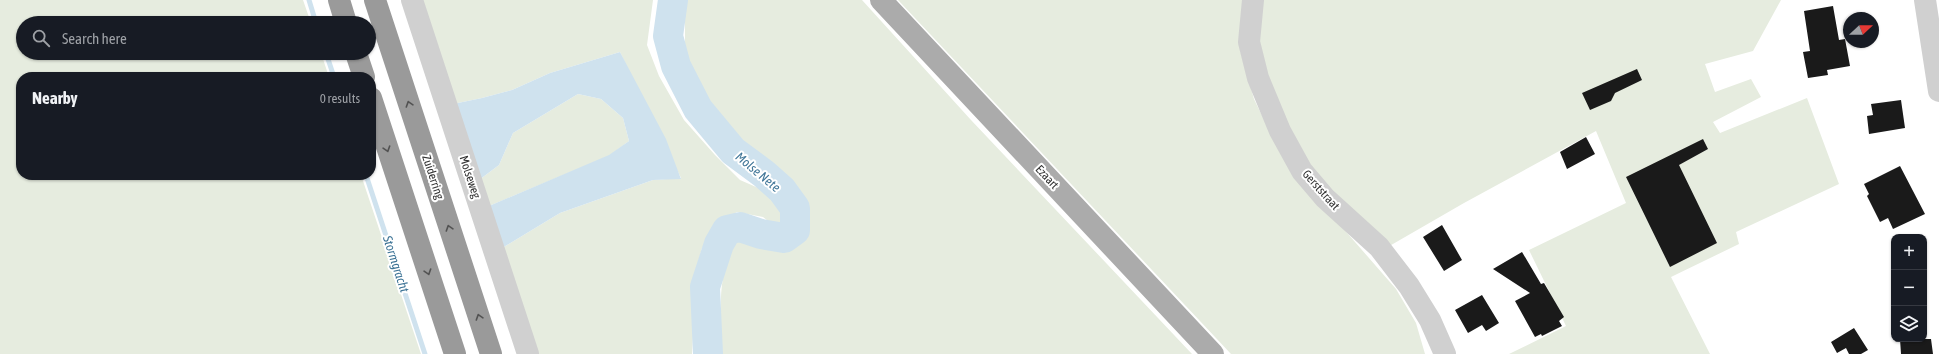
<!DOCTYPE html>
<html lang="en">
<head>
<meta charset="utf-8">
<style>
  :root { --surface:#171b24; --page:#20242c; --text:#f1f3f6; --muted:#9ea1a6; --line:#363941 }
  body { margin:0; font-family:"Asap Condensed",sans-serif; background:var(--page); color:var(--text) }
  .controls { position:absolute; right:12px; bottom:12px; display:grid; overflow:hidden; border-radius:8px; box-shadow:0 1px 3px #0004 }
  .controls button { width:36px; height:36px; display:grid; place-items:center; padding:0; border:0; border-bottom:1px solid var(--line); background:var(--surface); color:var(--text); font:20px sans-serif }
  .compass { position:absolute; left:1843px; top:12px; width:36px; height:36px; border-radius:50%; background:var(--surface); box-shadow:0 1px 3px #0004; rotate:68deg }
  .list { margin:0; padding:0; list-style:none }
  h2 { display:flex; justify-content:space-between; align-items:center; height:52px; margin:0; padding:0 16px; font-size:17px }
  h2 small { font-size:13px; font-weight:400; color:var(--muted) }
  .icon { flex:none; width:22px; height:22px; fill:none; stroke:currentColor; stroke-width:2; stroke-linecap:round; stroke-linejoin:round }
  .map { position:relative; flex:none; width:1939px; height:354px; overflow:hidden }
  .search { position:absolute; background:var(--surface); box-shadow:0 1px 3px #0004; left:16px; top:16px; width:360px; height:44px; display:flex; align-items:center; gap:10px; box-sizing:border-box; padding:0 14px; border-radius:22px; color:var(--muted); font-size:15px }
  .panel { position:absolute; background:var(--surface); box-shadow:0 1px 3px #0004; left:16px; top:72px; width:360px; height:108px; border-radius:16px }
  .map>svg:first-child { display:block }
  .green { fill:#e6ecdf }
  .water { fill:#cfe2ee }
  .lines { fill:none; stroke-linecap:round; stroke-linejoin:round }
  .stream { stroke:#cfe2ee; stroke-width:5 }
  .river { stroke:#cfe2ee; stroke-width:30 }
  .building { fill:#1a1a1a }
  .minor { stroke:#d0d0d0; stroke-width:22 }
  .major { stroke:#ababab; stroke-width:22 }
  .highway { stroke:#9a9a9a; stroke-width:22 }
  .oneway { stroke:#525252 }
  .labels { text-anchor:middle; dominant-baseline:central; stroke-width:4; stroke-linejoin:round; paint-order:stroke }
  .street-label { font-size:12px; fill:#333; stroke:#fff }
  .water-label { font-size:13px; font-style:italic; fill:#3f7597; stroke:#fff }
</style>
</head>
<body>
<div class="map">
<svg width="1939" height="354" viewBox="0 0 1939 354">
  <rect width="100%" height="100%" fill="#fff"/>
  <path class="green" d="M 0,0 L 303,0 L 311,23 L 23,23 L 23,53 L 321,53 L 329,77 L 21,77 L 21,175 L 361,175 L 421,354 L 0,354 Z
    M 419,0 L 653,0 L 647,45 L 659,76 L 684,120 L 715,155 L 740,180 L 763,190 L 780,208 L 784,220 L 784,224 L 773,225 L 763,217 L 737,212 L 726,218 L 714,230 L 702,248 L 691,288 L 694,317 L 692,354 L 536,354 L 502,248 L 560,213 L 653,180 L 681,178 L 620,52 L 550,73 L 512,90 L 482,98 L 453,104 Z
    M 685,0 L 862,0 L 971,120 L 1192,354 L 716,354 L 715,317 L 721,319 C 720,288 722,266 738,239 L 781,246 L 800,237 L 804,224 L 805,215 L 800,201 L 777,170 L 758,161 L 731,135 L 704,96 L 685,55 Z
    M 898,0 L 1243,0 L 1240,50 L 1254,99 L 1269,130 L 1314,195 L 1396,289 L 1416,323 L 1425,354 L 1231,354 Z
    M 1261,0 L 1781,0 L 1753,51 L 1705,64 L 1715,92 L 1751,79 L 1761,97 L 1713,122 L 1720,133 L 1807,98 L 1839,184 L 1736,232 L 1739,244 L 1671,277 L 1710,354 L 1509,354 L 1566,326 L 1529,250 L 1626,203 L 1596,131 L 1464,203 L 1386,248 L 1322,185 L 1284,128 L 1256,37 Z
    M 578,94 L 601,99 L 623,118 L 629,141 L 609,156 L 489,206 L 479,180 L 499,165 L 513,133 Z"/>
  <path class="water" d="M 620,52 L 666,139 L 681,179 L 653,180 L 560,213 L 502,248 L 489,206 L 609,155 L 629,141 L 623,118 L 601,99 L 578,94 L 513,133 L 499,165 L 479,180 L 453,104 L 482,98 L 512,90 L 550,73 Z"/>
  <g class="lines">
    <path class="stream" d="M 309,0 L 316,23
      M 326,53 L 334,77
      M 366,175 L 425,354"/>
    <path class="river" d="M 673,0 L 668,36 L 676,66 L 698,109 L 733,151 L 764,174 L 782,190 L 795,208 L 795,230 L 784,238 L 761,234 L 740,227 L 727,230 L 719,244 L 705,287 L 708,354"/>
  </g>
  <path class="building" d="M 1833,6 L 1839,40 L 1845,39 L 1850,66 L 1827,70 L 1828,75 L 1808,78 L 1803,52 L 1810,51 L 1804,11 Z
    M 1637,69 L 1642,80 L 1615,93 L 1611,101 L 1590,110 L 1582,93 Z
    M 1901,100 L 1905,128 L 1869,134 L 1867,116 L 1873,115 L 1871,104 Z
    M 1586,137 L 1595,154 L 1567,169 L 1560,152 Z
    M 1703,139 L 1708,149 L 1679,165 L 1717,243 L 1670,267 L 1626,177 Z
    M 1900,166 L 1925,214 L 1893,229 L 1888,218 L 1880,222 L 1867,196 L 1869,194 L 1864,184 Z
    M 1442,225 L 1462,260 L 1444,271 L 1423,237 Z
    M 1522,252 L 1541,284 L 1544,283 L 1564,317 L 1559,321 L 1562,326 L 1542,336 L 1541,334 L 1535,337 L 1515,301 L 1530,293 L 1493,269 Z
    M 1482,295 L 1499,323 L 1486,331 L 1482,325 L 1468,333 L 1455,310 Z
    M 1854,328 L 1868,350 L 1861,354 L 1849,354 L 1846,348 L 1837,353 L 1831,342 Z
    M 1900,339 L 1931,339 L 1933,354 L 1901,354 Z"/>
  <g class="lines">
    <path class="minor" d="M 412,0 L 528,354
      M 1253,0 L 1249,42 L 1258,78 L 1280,131 L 1302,171 L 1325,198 L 1379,247 L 1409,286 L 1430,320 L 1445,354
      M 1925,0 L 1939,91"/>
    <path class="major" d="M 881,0 L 1213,354"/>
    <path class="highway" d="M 339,0 L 346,23
      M 375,0 L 491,354
      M 356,53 L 364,77
      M 371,98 L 455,354"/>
  </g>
  <defs><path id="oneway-chevron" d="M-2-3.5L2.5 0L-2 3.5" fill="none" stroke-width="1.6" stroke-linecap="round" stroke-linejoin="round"/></defs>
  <g class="oneway">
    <use href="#oneway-chevron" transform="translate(409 104) rotate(-108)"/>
    <use href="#oneway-chevron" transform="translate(387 149) rotate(72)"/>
    <use href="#oneway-chevron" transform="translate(449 228) rotate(-108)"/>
    <use href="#oneway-chevron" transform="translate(428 272) rotate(72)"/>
    <use href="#oneway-chevron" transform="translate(479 317) rotate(-108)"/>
  </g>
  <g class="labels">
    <g class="street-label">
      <text transform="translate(433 177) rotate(72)">Zuiderring</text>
      <text transform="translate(470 177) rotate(72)">Molseweg</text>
      <text transform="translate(1047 177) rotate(47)">Ezaart</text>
      <text transform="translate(1321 190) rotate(48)">Gerststraat</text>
    </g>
    <g class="water-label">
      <text transform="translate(758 172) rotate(40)">Molse Nete</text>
      <text transform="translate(396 264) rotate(72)">Stormgracht</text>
    </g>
  </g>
</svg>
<div class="controls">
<button>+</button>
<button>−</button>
<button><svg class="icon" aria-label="layers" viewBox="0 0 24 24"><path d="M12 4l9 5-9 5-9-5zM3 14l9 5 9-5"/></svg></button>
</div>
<svg class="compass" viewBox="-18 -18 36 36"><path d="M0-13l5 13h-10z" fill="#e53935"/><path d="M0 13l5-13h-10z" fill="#9ea1a6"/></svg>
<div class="search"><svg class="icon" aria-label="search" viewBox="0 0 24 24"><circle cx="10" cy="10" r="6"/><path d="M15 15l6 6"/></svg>Search here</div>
<section class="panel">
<h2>Nearby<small>0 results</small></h2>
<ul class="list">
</ul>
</section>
</div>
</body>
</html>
